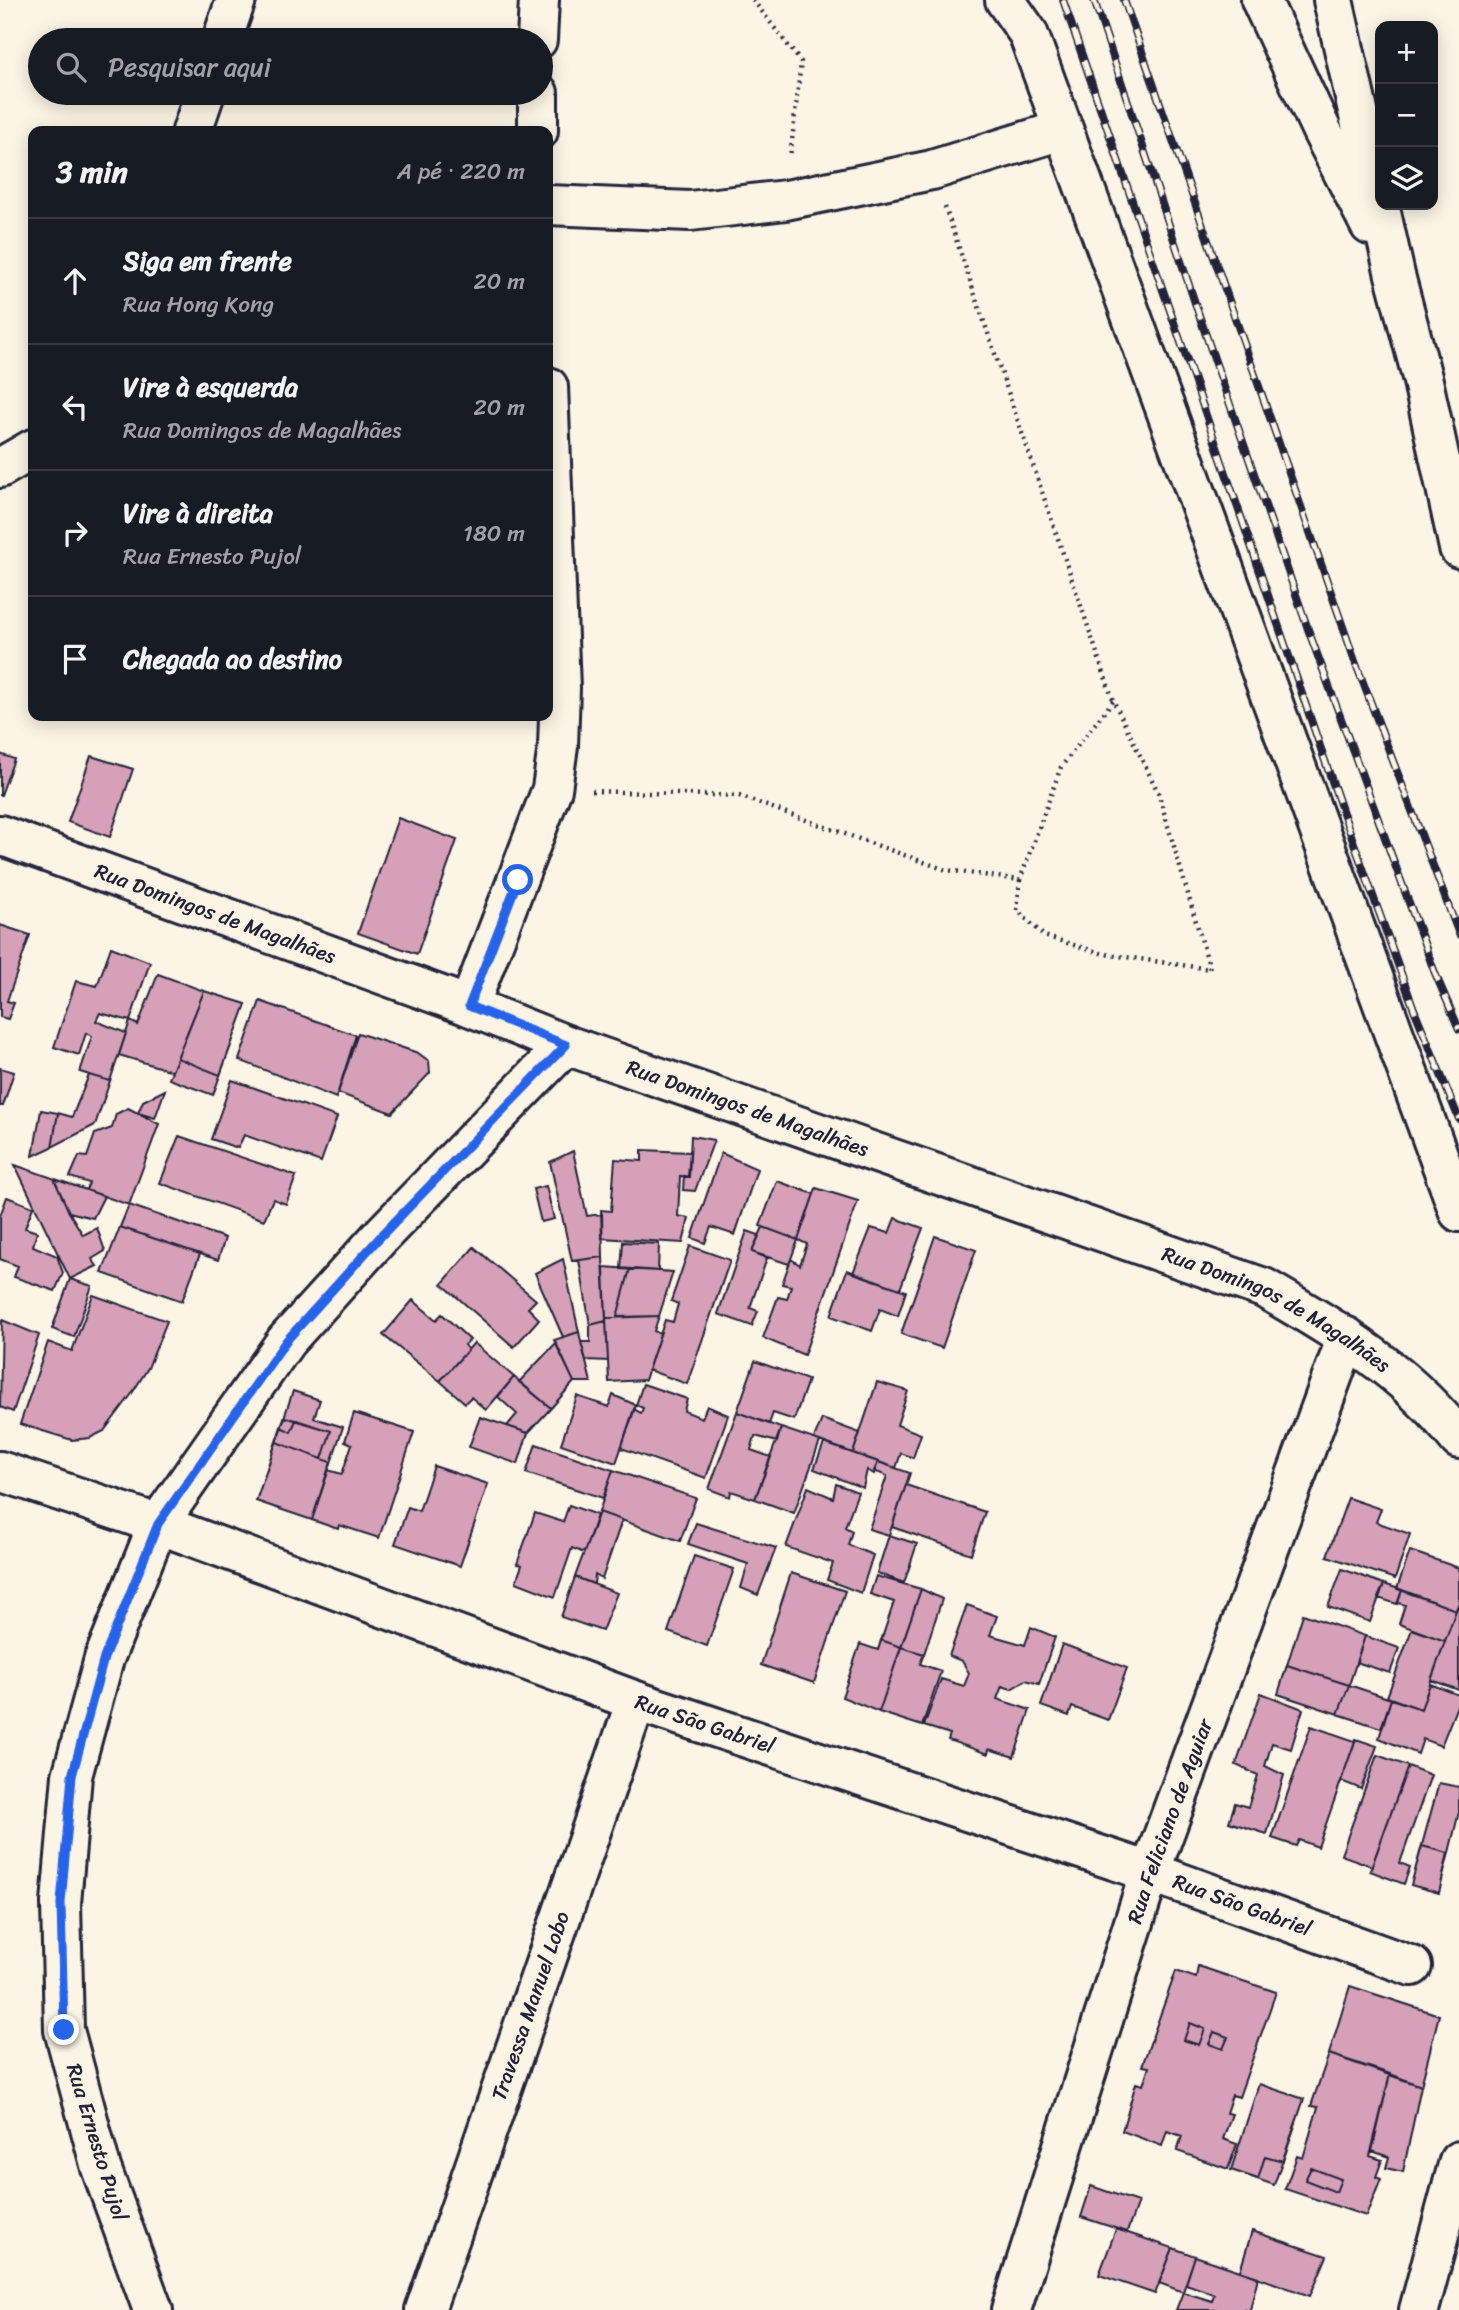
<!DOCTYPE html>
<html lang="pt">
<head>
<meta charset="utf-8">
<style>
  :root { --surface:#171b24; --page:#242831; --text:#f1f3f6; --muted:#9ea1a6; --line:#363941 }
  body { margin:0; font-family:Sriracha,sans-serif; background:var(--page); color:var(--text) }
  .controls { position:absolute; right:21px; top:21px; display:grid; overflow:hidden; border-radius:14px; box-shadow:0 4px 18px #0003 }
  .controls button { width:63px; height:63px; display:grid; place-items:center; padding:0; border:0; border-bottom:2px solid var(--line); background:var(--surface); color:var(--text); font:35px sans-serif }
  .stop { position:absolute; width:21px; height:21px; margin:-16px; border:5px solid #2563eb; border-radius:50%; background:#fff }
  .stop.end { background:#2563eb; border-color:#fff; box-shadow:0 2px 7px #0008 }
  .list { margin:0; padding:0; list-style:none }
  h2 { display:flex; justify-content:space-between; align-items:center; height:91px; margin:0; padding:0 28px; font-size:30px }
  h2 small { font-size:23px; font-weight:400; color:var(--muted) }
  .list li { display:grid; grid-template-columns:46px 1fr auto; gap:21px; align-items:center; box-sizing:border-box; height:126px; padding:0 28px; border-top:2px solid var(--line) }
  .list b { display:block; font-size:26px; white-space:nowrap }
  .list p { margin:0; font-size:23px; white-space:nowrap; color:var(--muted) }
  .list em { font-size:23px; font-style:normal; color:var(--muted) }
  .icon { flex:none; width:38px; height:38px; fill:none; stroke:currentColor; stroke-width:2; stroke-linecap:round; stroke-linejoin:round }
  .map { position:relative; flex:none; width:1459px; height:2310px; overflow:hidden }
  .search { position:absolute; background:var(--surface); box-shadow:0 4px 18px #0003; left:28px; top:28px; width:525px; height:77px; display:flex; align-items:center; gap:18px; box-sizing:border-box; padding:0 24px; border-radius:38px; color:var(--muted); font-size:26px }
  .panel { position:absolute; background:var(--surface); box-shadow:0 4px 18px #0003; left:28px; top:126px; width:525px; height:595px; border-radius:14px }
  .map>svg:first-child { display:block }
  .building { fill:#d5a0b8; stroke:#22223b; stroke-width:2 }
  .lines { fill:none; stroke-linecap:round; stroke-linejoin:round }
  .minor-casing { stroke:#22223b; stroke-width:44 }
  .major-casing { stroke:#22223b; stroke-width:44 }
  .path { stroke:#22223b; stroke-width:4.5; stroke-dasharray:2 5; stroke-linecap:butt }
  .minor { stroke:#fcf5e5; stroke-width:38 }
  .major { stroke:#fcf5e5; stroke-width:38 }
  .rail-casing { stroke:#22223b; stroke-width:8 }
  .rail { stroke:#fcf5e5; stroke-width:5; stroke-dasharray:16; stroke-linecap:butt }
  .route { stroke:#2563eb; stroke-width:9 }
  .labels { text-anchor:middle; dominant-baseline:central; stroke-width:6; stroke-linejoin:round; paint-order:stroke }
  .street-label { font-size:21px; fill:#22223b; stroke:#fcf5e5 }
</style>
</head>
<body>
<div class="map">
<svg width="1459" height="2310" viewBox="0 0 1459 2310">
  <rect width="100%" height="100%" fill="#fcf5e5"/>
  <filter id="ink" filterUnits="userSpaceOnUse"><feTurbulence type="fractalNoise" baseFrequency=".0143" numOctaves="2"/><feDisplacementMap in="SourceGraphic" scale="14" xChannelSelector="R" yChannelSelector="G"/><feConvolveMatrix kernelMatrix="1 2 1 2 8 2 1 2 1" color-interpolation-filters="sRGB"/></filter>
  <g filter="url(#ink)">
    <path class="building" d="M 0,754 L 14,759 L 1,795 L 0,795 Z
      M 91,756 L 133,769 L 110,837 L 68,822 Z
      M 398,818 L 457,840 L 417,954 L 358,933 Z
      M 0,925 L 30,935 L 7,1001 L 14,1003 L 8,1019 L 0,1017 Z
      M 111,947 L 150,962 L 130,1021 L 100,1013 L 96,1021 L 126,1033 L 110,1081 L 80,1072 L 92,1036 L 86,1033 L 79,1055 L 54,1047 L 76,981 L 97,986 Z
      M 158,974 L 204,991 L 172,1071 L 119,1055 L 130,1021 L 138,1025 Z
      M 204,991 L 246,1004 L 220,1075 L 177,1058 Z
      M 204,991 L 246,1004 L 213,1095 L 169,1079 Z
      M 260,1001 L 356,1035 L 336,1098 L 239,1060 Z
      M 358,1033 L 418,1053 L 429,1061 L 430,1073 L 392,1113 L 338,1093 Z
      M 0,1068 L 14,1072 L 3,1106 L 0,1106 Z
      M 89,1075 L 110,1081 L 95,1125 L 52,1147 L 58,1113 L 72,1117 Z
      M 232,1080 L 337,1117 L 321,1162 L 244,1135 L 238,1148 L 211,1139 Z
      M 165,1090 L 155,1118 L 138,1113 L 143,1101 Z
      M 128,1108 L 159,1124 L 129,1205 L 86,1190 L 89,1183 L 70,1177 L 79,1156 L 87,1157 L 95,1134 L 112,1128 L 116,1114 Z
      M 41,1110 L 58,1113 L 52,1147 L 33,1156 Z
      M 179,1136 L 296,1176 L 286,1204 L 273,1199 L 264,1220 L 160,1183 Z
      M 691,1136 L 714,1140 L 695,1191 L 683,1190 L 684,1176 L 689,1177 Z
      M 642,1150 L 690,1152 L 688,1177 L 680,1176 L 678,1216 L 689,1218 L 683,1243 L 602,1238 L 601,1210 L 611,1211 L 615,1159 L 642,1161 Z
      M 573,1151 L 587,1216 L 602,1214 L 603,1257 L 572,1261 L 550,1162 Z
      M 721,1153 L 757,1169 L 735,1235 L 711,1227 L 705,1243 L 692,1238 Z
      M 15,1165 L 104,1196 L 93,1218 L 69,1212 L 83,1235 L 97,1228 L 105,1251 L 92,1259 L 97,1266 L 70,1279 Z
      M 54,1179 L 104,1196 L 93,1218 L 69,1212 Z
      M 777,1181 L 814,1194 L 798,1240 L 760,1226 Z
      M 546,1186 L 554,1219 L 541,1222 L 533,1189 Z
      M 816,1188 L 858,1201 L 804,1355 L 763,1338 L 778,1297 L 787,1299 L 791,1286 L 782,1284 L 791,1259 L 800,1265 L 807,1244 L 798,1240 Z
      M 7,1197 L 33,1207 L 25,1228 L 37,1232 L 33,1246 L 57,1256 L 63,1273 L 55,1291 L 14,1277 L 18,1266 L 0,1259 L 0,1216 Z
      M 129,1205 L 225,1238 L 218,1260 L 120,1227 Z
      M 895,1218 L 923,1228 L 900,1289 L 853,1273 L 871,1228 L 889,1233 Z
      M 120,1227 L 200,1254 L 182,1301 L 102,1273 Z
      M 763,1227 L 798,1240 L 789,1264 L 752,1252 Z
      M 747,1231 L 759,1235 L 752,1252 L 767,1258 L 750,1308 L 758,1311 L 752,1326 L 718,1314 Z
      M 935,1236 L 976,1250 L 942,1348 L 901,1334 Z
      M 623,1242 L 659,1244 L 658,1271 L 621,1269 Z
      M 690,1246 L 730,1260 L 687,1384 L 648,1370 L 665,1320 L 673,1322 L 678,1304 L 671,1301 Z
      M 474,1247 L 536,1300 L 528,1308 L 539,1319 L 514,1347 L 442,1284 Z
      M 603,1257 L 606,1321 L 590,1325 L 579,1260 Z
      M 563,1259 L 579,1332 L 563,1337 L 535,1273 Z
      M 604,1267 L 673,1272 L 659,1316 L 606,1318 Z
      M 630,1269 L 673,1272 L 659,1316 L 617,1317 Z
      M 847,1270 L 906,1291 L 898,1316 L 880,1309 L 872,1331 L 831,1316 Z
      M 70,1279 L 92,1286 L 74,1337 L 52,1329 Z
      M 93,1295 L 167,1321 L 148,1368 L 131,1395 L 104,1431 L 90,1438 L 72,1440 L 20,1424 L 48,1342 L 72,1351 Z
      M 413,1300 L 436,1320 L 442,1314 L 470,1340 L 464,1345 L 468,1350 L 440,1381 L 383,1335 Z
      M 659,1316 L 654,1331 L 660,1334 L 645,1380 L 609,1382 L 606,1318 Z
      M 2,1320 L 39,1335 L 13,1412 L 0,1407 Z
      M 606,1321 L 608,1361 L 586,1360 L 581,1342 L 590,1342 L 590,1325 Z
      M 579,1332 L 581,1342 L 591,1382 L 574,1382 L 554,1340 Z
      M 474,1343 L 514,1377 L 486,1410 L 471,1397 L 465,1403 L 440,1381 Z
      M 556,1343 L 574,1382 L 551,1408 L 519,1382 Z
      M 755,1361 L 808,1380 L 794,1420 L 773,1413 L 769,1424 L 737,1412 Z
      M 514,1377 L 551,1408 L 528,1433 L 507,1426 L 517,1414 L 498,1397 Z
      M 877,1382 L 908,1391 L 897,1425 L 921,1434 L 913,1458 L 901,1453 L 896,1468 L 853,1453 Z
      M 643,1384 L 687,1399 L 684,1411 L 702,1418 L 707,1406 L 728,1415 L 706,1478 L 621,1448 L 634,1409 L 641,1413 L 643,1408 L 636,1405 Z
      M 293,1391 L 320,1400 L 314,1418 L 343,1427 L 312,1520 L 256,1501 Z
      M 613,1395 L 636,1405 L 616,1463 L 561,1444 L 577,1396 L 609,1407 Z
      M 737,1412 L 781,1428 L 777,1442 L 755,1436 L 751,1450 L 771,1457 L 755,1499 L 731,1491 L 730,1497 L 709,1489 Z
      M 354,1413 L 414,1432 L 379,1538 L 339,1525 L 338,1529 L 312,1520 L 328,1470 L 342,1474 L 352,1444 L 345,1441 Z
      M 285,1417 L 331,1431 L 322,1459 L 331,1462 L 312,1520 L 256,1501 Z
      M 480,1417 L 528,1433 L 518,1464 L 469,1447 Z
      M 822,1419 L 860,1433 L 853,1453 L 814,1439 Z
      M 296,1420 L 331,1431 L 322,1459 L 276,1442 L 281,1427 L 291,1432 Z
      M 781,1428 L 820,1441 L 794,1513 L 755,1499 Z
      M 824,1443 L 878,1462 L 874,1474 L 867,1470 L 863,1488 L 814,1469 Z
      M 536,1444 L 613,1470 L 603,1498 L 526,1473 Z
      M 878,1462 L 910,1473 L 889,1535 L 869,1529 L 887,1476 L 874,1471 Z
      M 434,1466 L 488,1484 L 460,1566 L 395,1544 L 408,1507 L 419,1511 Z
      M 613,1470 L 696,1498 L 680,1541 L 599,1512 Z
      M 836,1484 L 858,1492 L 845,1527 L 852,1531 L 848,1545 L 873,1555 L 861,1593 L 827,1580 L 833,1563 L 786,1547 L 808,1487 L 833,1498 Z
      M 906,1485 L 985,1512 L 971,1554 L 892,1527 Z
      M 1348,1498 L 1381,1509 L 1376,1522 L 1410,1534 L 1395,1579 L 1327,1556 Z
      M 569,1505 L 597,1515 L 584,1553 L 572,1548 L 555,1597 L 516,1582 L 522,1565 L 517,1564 L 535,1513 L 563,1522 Z
      M 599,1512 L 622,1520 L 602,1579 L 595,1575 L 594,1584 L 575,1577 Z
      M 696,1523 L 776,1548 L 758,1595 L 741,1588 L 748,1564 L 688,1544 Z
      M 889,1535 L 917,1544 L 904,1583 L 877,1573 Z
      M 1410,1551 L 1459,1568 L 1459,1602 L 1456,1610 L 1397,1589 Z
      M 694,1556 L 734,1569 L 707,1646 L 668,1632 Z
      M 1342,1569 L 1384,1584 L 1370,1622 L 1328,1607 Z
      M 791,1573 L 845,1591 L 814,1683 L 761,1665 Z
      M 876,1576 L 921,1589 L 879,1712 L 842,1697 L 860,1644 L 878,1650 L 894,1602 L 870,1594 Z
      M 575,1577 L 617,1593 L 602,1631 L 561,1617 Z
      M 1384,1584 L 1402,1590 L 1397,1604 L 1378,1598 Z
      M 921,1589 L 942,1599 L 924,1654 L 901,1647 Z
      M 1402,1590 L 1456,1610 L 1445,1641 L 1399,1624 L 1405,1605 L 1398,1603 Z
      M 1459,1602 L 1459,1690 L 1431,1680 Z
      M 967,1605 L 997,1616 L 990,1635 L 1025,1645 L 1031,1627 L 1055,1637 L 1039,1684 L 1026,1680 L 1011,1689 L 1002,1686 L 997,1699 L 1030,1710 L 1014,1757 L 989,1749 L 988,1754 L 948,1740 L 950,1734 L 924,1726 L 941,1679 L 964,1686 L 969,1673 L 962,1661 L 949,1656 Z
      M 1303,1614 L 1365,1636 L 1349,1685 L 1287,1665 Z
      M 1412,1629 L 1445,1641 L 1421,1709 L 1387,1697 Z
      M 1365,1636 L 1399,1648 L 1390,1673 L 1356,1662 Z
      M 881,1640 L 901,1647 L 879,1712 L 842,1697 L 860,1644 L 878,1650 Z
      M 1062,1644 L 1127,1668 L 1108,1720 L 1072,1707 L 1069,1716 L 1041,1706 Z
      M 901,1647 L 924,1654 L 920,1664 L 941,1671 L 922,1726 L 879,1712 Z
      M 1287,1665 L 1349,1685 L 1338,1714 L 1278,1694 Z
      M 1430,1684 L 1459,1695 L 1459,1701 L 1441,1746 L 1423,1739 L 1418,1754 L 1379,1738 L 1391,1699 L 1421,1709 Z
      M 1349,1685 L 1391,1699 L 1381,1728 L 1338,1714 Z
      M 1261,1693 L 1303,1709 L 1291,1749 L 1272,1743 L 1265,1766 L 1284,1775 L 1267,1834 L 1229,1822 L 1235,1803 L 1248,1807 L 1258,1775 L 1236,1765 Z
      M 1311,1726 L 1355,1741 L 1318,1847 L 1299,1840 L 1296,1846 L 1272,1838 Z
      M 1356,1739 L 1377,1746 L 1361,1789 L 1341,1781 Z
      M 1377,1755 L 1408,1766 L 1372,1866 L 1341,1855 Z
      M 1408,1766 L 1431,1775 L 1400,1863 L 1410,1867 L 1404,1884 L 1370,1871 Z
      M 1439,1783 L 1459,1787 L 1459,1812 L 1439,1893 L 1411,1885 Z
      M 1422,1846 L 1448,1853 L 1439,1893 L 1411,1885 Z
      M 1198,1966 L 1276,1992 L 1239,2097 L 1232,2095 L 1226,2113 L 1232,2114 L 1223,2139 L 1237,2144 L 1228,2169 L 1177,2151 L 1182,2136 L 1167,2131 L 1162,2146 L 1122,2131 L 1136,2083 L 1143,2085 L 1149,2067 L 1142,2066 L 1176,1971 L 1196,1978 Z
      M 1350,1986 L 1439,2015 L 1421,2086 L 1329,2054 Z
      M 1190,2023 L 1205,2029 L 1199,2045 L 1184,2040 Z
      M 1214,2032 L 1228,2037 L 1223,2049 L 1209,2044 Z
      M 1329,2054 L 1390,2074 L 1370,2156 L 1382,2160 L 1376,2177 L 1381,2179 L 1366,2216 L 1285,2189 L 1297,2156 L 1303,2158 L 1318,2107 L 1311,2106 Z
      M 1390,2074 L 1421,2086 L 1403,2172 L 1386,2168 L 1389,2157 L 1372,2151 Z
      M 1259,2084 L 1304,2099 L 1283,2161 L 1265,2156 L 1258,2179 L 1231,2170 Z
      M 1259,2084 L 1304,2099 L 1274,2185 L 1231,2170 Z
      M 1311,2168 L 1341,2179 L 1336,2192 L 1305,2180 Z
      M 1091,2186 L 1138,2202 L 1127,2232 L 1081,2217 Z
      M 1116,2229 L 1173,2248 L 1155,2294 L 1099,2275 Z
      M 1252,2231 L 1327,2256 L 1310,2296 L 1240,2271 Z
      M 1173,2248 L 1195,2256 L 1183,2292 L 1159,2283 Z
      M 1195,2256 L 1258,2277 L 1250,2310 L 1176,2310 L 1183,2292 L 1212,2301 L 1214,2294 L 1186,2284 Z"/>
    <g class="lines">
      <defs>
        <g id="minor">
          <path d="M 1005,0 L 1028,33 L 1459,1212"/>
          <path d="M 222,40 L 236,0"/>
          <path d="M 537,40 L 539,0"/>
          <path d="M 538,93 L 538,131"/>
          <path d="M 192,131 L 205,93"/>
          <path d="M 548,205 L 690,211 L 786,200 L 932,170 L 1062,130"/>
          <path d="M 0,468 L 33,449"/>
          <path id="s1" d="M 0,835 L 469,1006 L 566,1045 L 1264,1288 C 1338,1331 1405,1370 1459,1439"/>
          <path d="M 469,1006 L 552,789 L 558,746 L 560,688 L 548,387"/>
          <path id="s2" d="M 0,1471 L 158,1524 L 636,1701 L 1150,1872 L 1412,1966"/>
          <path d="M 153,2310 L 101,2168 L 64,2030 L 61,1903 L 72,1776 L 104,1659 L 158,1524 L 286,1341 L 381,1236 L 566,1045"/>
          <path id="s3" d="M 425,2310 L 636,1701"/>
          <path id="s4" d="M 1011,2310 L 1150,1872 L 1347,1337"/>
        </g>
        <path id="major" d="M 1261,0 L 1321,129 L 1370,225
          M 1333,0 L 1395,275 L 1423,381 L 1459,548
          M 1419,2310 L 1459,2161"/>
      </defs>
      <use href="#minor" class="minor-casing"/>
      <use href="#major" class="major-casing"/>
      <path class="path" d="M 753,0 L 801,62 L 790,158
        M 945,207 L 1113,700 L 1158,792 L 1210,969 L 1104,954 L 1044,936 L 1017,910 L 1020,880
        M 592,791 L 739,796 L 946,870 L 1020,880 L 1061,767 L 1113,701"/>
      <use href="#minor" class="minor"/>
      <use href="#major" class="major"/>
      <defs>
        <path id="rail" d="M 1063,0 L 1342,810 L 1414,1009 L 1459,1119
          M 1094,0 L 1199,315 L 1309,632 L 1435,973 L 1459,1029
          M 1124,0 L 1356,664 L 1459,934"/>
      </defs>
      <use href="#rail" class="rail-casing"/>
      <use href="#rail" class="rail"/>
    </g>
  </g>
  <g class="lines" filter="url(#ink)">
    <path class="route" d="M 64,2030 L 61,1903 L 72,1776 L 104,1658 L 158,1524 L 286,1341 L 381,1236 L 566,1045 L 469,1006 L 518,880"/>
  </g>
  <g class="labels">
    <g class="street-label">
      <text stroke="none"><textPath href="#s1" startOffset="229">Rua Domingos de Magalhães</textPath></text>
      <text stroke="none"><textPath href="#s1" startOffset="796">Rua Domingos de Magalhães</textPath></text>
      <text stroke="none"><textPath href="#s1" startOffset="1363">Rua Domingos de Magalhães</textPath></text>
      <text stroke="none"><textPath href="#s2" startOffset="749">Rua São Gabriel</textPath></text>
      <text stroke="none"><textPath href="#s4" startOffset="514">Rua Feliciano de Aguiar</textPath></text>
      <text stroke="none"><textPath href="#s2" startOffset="1316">Rua São Gabriel</textPath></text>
      <text stroke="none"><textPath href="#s3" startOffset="322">Travessa Manuel Lobo</textPath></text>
      <text transform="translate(97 2142) rotate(73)">Rua Ernesto Pujol</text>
    </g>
  </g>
</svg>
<div class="controls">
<button>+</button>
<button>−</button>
<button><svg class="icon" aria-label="layers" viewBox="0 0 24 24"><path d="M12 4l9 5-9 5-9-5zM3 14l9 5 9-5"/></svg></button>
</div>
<div class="stop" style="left:518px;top:880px"></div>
<div class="stop end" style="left:64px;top:2030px"></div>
<div class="search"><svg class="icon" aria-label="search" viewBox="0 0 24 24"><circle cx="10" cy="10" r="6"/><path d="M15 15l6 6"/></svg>Pesquisar aqui</div>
<section class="panel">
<h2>3 min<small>A pé · 220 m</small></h2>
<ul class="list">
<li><svg class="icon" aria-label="ahead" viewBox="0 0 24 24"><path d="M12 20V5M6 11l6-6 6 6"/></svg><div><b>Siga em frente</b><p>Rua Hong Kong</p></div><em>20 m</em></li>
<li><svg class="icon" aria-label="left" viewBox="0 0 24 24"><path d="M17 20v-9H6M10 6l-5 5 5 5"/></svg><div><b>Vire à esquerda</b><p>Rua Domingos de Magalhães</p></div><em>20 m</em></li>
<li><svg class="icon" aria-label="right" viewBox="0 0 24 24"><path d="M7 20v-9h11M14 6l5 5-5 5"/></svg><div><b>Vire à direita</b><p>Rua Ernesto Pujol</p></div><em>180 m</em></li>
<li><svg class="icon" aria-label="arrive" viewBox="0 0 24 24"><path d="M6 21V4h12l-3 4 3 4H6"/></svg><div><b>Chegada ao destino</b></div></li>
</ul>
</section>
</div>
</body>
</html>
